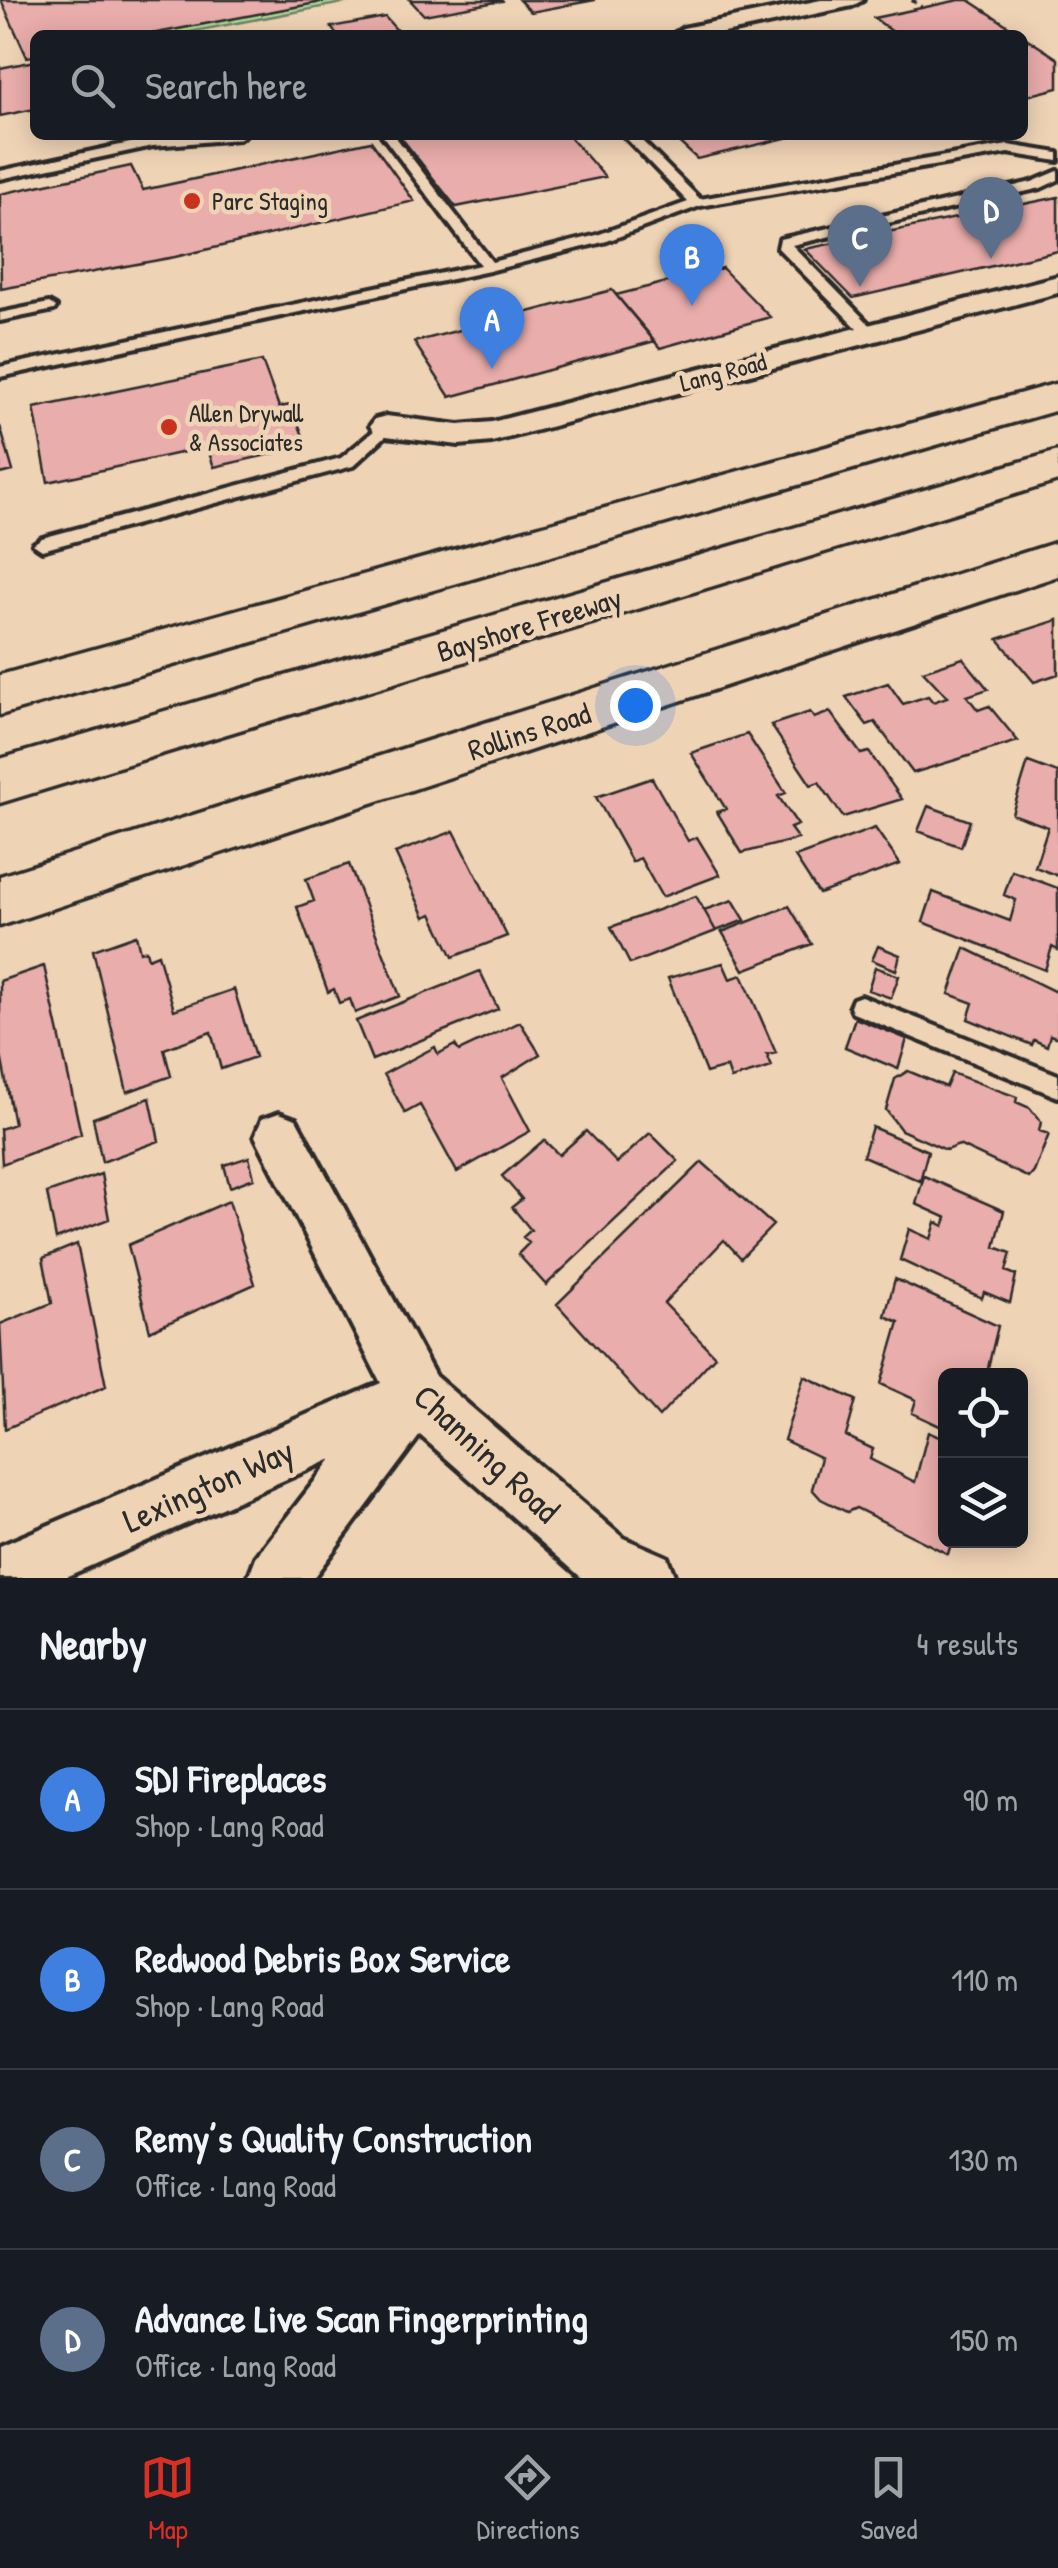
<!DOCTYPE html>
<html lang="en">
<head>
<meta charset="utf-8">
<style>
  :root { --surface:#171b24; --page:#20242c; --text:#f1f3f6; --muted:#9ea1a6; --line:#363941; --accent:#d93025 }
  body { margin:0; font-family:"Patrick Hand",sans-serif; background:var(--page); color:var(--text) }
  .controls { position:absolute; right:30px; bottom:30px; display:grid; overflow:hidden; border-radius:15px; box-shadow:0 5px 25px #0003 }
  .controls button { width:90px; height:90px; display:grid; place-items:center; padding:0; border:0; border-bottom:2px solid var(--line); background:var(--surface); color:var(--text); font:50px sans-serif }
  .you { position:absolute; left:635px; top:705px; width:35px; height:35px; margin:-25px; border:8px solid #fff; border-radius:50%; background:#1a73e8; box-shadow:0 0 0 15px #1a73e833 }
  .badge { display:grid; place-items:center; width:65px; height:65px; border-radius:50%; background:var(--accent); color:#fff; font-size:32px; font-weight:700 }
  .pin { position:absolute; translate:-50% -82px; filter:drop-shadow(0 2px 5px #0008) }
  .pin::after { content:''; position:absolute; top:52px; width:35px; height:30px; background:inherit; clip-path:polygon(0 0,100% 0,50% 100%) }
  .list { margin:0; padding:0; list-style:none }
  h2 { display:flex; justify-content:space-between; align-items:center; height:130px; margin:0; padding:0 40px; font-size:42px }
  h2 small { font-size:32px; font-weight:400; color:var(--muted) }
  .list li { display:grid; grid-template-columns:65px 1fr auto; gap:30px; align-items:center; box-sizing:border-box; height:180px; padding:0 40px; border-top:2px solid var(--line) }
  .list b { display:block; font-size:38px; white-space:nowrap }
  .list p { margin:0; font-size:32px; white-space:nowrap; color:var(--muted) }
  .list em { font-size:32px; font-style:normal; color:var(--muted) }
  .icon { flex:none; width:55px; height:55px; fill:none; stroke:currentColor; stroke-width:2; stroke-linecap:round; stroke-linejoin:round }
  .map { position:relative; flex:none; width:1058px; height:1578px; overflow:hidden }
  .search { position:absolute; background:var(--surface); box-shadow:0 5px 25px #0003; left:30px; right:30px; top:30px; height:110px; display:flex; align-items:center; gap:25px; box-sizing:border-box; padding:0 35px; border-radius:15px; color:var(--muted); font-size:38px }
  .sheet { height:850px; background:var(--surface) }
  nav { display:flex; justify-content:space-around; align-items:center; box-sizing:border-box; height:140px; border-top:2px solid var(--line); background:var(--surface); font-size:28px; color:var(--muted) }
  nav a { display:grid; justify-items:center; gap:5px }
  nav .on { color:var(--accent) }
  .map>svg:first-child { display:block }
  .green { fill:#afdd9c; stroke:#6d8464; stroke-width:2.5 }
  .building { fill:#e9adab; stroke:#2b2b2b; stroke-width:2.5 }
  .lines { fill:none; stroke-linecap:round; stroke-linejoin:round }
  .lane-casing { stroke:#2b2b2b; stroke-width:8 }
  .street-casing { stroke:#2b2b2b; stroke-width:8 }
  .secondary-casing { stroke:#2b2b2b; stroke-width:7 }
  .highway-casing { stroke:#2b2b2b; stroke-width:7 }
  .path { stroke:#2b2b2b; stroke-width:4; stroke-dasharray:5 5; stroke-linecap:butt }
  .lane { fill:#efd3b5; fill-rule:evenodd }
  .street { fill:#efd3b5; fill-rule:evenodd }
  .secondary { fill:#efd3b5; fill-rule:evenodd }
  .highway { fill:#efd3b5; fill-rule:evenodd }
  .poi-dot { fill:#c8321e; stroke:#efd3b5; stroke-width:4 }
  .labels { text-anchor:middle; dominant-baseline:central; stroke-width:9; stroke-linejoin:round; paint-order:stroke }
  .far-poi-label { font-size:25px; fill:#2b2b2b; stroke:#efd3b5; text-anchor:start }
  .far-street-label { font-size:25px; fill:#2b2b2b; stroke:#efd3b5 }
  .street-label { font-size:30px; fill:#2b2b2b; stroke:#efd3b5 }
  .near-street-label { font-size:35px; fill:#2b2b2b; stroke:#efd3b5 }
</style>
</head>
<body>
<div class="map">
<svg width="1058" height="1578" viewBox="0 0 1058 1578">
  <rect width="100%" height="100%" fill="#efd3b5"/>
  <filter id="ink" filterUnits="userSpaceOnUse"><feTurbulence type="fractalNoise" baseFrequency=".01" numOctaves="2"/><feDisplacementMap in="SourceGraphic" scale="20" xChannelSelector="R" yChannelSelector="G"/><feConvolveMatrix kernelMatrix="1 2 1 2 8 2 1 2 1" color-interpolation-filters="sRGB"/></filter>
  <g filter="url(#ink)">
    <path class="green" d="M 333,0 L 358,0 L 174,35 L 146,35 Z"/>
    <path class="building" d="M 1,0 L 332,0 L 146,35 L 35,35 L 35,56 L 27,57 Z
      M 410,0 L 501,0 L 502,1 L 424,15 Z
      M 519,0 L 595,0 L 531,12 Z
      M 959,0 L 969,0 L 1022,35 L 897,35 L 874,18 Z
      M 385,17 L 401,35 L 337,35 L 331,27 Z
      M 1023,36 L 1058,59 L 1058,88 L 1023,97 Z
      M 35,61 L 35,109 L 0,116 L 0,68 Z
      M 399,135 L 568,135 L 605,177 L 456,207 Z
      M 671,135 L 798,135 L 697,159 Z
      M 371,141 L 414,201 L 175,257 L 1,289 L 0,194 L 131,166 L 143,190 Z
      M 1058,197 L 1058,251 L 853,298 L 805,249 Z
      M 722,268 L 770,317 L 660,348 L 616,295 Z
      M 612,290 L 655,341 L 450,397 L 414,342 Z
      M 262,361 L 279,407 L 291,405 L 307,446 L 214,467 L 207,447 L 48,482 L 34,408 Z
      M 0,426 L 13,471 L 0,474 Z
      M 1058,620 L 1058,674 L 1034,682 L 998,639 Z
      M 963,658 L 988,689 L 967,696 L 978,710 L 989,706 L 1018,741 L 913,773 L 875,722 L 867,725 L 846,697 L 888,683 L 903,704 L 928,696 L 933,702 L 947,697 L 923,671 Z
      M 810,712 L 814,718 L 830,712 L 861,754 L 869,752 L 902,799 L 843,817 L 819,782 L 811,785 L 771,725 Z
      M 747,734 L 786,793 L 778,796 L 798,825 L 790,828 L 798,839 L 742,853 L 717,812 L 726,809 L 691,753 Z
      M 1028,762 L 1058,773 L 1058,876 L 1035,867 L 1048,827 L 1012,814 Z
      M 652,778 L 688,841 L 697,837 L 720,875 L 662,897 L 640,858 L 632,862 L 596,797 Z
      M 928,806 L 970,821 L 961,847 L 918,831 Z
      M 875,828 L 900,864 L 819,894 L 795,857 Z
      M 454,831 L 507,936 L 453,957 L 432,914 L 425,917 L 395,853 Z
      M 349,864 L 400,996 L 355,1013 L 350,999 L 339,1003 L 334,989 L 328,992 L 297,907 L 314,901 L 306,879 Z
      M 1012,871 L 1058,888 L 1058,950 L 1052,947 L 1045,970 L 923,922 L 933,892 L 1010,921 L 1016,900 L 1004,895 Z
      M 696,896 L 716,931 L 630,964 L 611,927 Z
      M 733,900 L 745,920 L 716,931 L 704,910 Z
      M 789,906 L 812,944 L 744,970 L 722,932 Z
      M 136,935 L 140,952 L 146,950 L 148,958 L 158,954 L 174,1010 L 234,989 L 255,1057 L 221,1069 L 211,1032 L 164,1049 L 171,1076 L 127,1092 L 93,950 Z
      M 878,946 L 900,955 L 896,970 L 872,960 Z
      M 965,948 L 1058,993 L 1058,1038 L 1050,1035 L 1047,1046 L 1034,1040 L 1032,1045 L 968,1019 L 973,1003 L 949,994 Z
      M 723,963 L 730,979 L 742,975 L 776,1053 L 767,1055 L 772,1067 L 731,1079 L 727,1067 L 706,1073 L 668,978 Z
      M 44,966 L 81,1134 L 2,1164 L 0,1129 L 14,1124 L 0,1050 L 0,981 Z
      M 875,967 L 899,976 L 891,998 L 868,990 Z
      M 480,971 L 498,1009 L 372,1060 L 356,1021 Z
      M 855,1018 L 907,1039 L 898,1069 L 845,1047 Z
      M 520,1022 L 540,1054 L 502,1078 L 530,1131 L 457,1172 L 420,1105 L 405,1113 L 384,1074 L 435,1047 L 438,1054 L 455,1045 L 459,1051 Z
      M 908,1071 L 946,1087 L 952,1073 L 1017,1097 L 1016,1102 L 1030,1108 L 1041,1122 L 1039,1131 L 1049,1134 L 1034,1172 L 1029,1178 L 959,1145 L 946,1150 L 901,1130 L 886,1110 L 895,1079 Z
      M 150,1098 L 159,1141 L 102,1162 L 93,1118 Z
      M 872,1127 L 928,1151 L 920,1181 L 863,1156 Z
      M 586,1131 L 617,1163 L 650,1133 L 678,1161 L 546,1285 L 518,1254 L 529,1243 L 523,1237 L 531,1230 L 512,1207 L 522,1199 L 502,1176 L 544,1140 L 559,1155 Z
      M 249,1157 L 254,1178 L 230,1187 L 224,1165 Z
      M 702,1162 L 773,1225 L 741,1258 L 724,1240 L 664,1303 L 715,1356 L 659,1417 L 557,1304 Z
      M 101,1174 L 109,1219 L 56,1239 L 47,1193 Z
      M 924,1176 L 1004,1211 L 995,1247 L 1011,1253 L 1006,1271 L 1016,1275 L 1010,1303 L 984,1292 L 982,1298 L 900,1260 L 909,1229 L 931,1239 L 936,1222 L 944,1226 L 947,1218 L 916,1204 Z
      M 229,1201 L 255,1284 L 150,1331 L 128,1245 Z
      M 77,1244 L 106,1386 L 5,1429 L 0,1324 L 52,1303 L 43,1258 Z
      M 895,1279 L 998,1326 L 986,1376 L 946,1376 L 946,1429 L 912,1413 L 916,1400 L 881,1384 L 899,1322 L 885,1316 Z
      M 804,1376 L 856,1400 L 846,1436 L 873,1449 L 870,1459 L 915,1482 L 928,1432 L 946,1440 L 946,1540 L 952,1540 L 948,1554 L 856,1508 L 847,1512 L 821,1499 L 812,1489 L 821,1458 L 784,1440 Z"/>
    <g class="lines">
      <defs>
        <path id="lane" d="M 193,135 L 245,135 L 239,139 L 153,146 L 0,179 L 0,171 L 153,138 Z
          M 382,135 L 394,135 L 492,262 L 597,235 L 688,202 L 623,135 L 636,135 L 700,199 L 1008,145 L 1058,153 L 1058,161 L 1008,153 L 700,206 L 607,241 L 489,271 L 0,377 L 0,367 L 480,265 Z
          M 1058,171 L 1058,180 L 1041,188 L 792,245 L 875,330 L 875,336 L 865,336 L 778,248 L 780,239 L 1032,182 Z
          M 49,303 L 56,307 L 54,310 L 0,321 L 0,313 Z
          M 386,421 L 394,426 L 392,430 L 353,466 L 42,550 L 33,544 L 42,538 L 341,458 Z
          M 861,996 L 1058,1075 L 1058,1097 L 853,1013 L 850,1006 L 853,999 Z"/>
        <path id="street" d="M 821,0 L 863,0 L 852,6 L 715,35 L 672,35 L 683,28 Z
          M 1058,276 L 1058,293 L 492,442 L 459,445 L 386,436 L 375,433 L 370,426 L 375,419 L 386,416 L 459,425 L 492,422 Z
          M 279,1113 L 296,1119 L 435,1376 L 623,1538 L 667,1557 L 675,1578 L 582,1578 L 420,1435 L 313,1578 L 248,1578 L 256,1557 L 332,1459 L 63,1578 L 0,1578 L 0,1546 L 381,1383 L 255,1136 L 262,1119 Z"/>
        <path id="secondary" d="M 1058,542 L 1058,576 L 0,926 L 0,876 Z"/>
        <path id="highway" d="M 1058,383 L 1058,410 L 0,715 L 0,675 Z
          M 1058,451 L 1058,481 L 0,803 L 0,759 Z"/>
      </defs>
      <use href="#lane" class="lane-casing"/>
      <use href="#street" class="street-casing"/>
      <use href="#secondary" class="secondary-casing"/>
      <use href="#highway" class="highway-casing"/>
      <path class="path" d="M 912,0 L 922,7"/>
      <use href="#lane" class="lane"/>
      <use href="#street" class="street"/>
      <use href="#secondary" class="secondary"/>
      <use href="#highway" class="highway"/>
    </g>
  </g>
  <g class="poi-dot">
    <circle cx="192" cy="201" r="10"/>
    <circle cx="169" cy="427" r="10"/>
  </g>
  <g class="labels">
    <g class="far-poi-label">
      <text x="212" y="201">Parc Staging</text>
      <text x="189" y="413">Allen Drywall<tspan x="189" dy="29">&amp; Associates</tspan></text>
    </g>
    <g class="far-street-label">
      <text transform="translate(723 372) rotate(-15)">Lang Road</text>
    </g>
    <g class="street-label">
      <text transform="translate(529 624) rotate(-17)">Bayshore Freeway</text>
      <text transform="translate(529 731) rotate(-18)">Rollins Road</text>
    </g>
    <g class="near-street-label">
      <text transform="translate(487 1453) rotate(43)">Channing Road</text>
      <text transform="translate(208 1485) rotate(-24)">Lexington Way</text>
    </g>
  </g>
</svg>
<div class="controls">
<button><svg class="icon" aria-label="locate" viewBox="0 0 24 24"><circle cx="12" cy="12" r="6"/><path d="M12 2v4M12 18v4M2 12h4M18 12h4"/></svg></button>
<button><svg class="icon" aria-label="layers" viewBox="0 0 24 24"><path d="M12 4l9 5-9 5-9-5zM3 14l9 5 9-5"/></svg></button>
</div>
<div class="you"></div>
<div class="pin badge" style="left:492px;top:369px;background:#3f7fe0">A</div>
<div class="pin badge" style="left:692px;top:306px;background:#3f7fe0">B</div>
<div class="pin badge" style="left:860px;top:287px;background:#5c6f8a">C</div>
<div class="pin badge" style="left:991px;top:259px;background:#5c6f8a">D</div>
<div class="search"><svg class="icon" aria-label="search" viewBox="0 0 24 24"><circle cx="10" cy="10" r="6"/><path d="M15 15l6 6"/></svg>Search here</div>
</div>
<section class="sheet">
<h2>Nearby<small>4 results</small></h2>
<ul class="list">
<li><span class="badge" style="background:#3f7fe0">A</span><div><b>SDI Fireplaces</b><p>Shop · Lang Road</p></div><em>90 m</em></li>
<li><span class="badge" style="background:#3f7fe0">B</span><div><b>Redwood Debris Box Service</b><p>Shop · Lang Road</p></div><em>110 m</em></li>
<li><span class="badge" style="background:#5c6f8a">C</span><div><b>Remy’s Quality Construction</b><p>Office · Lang Road</p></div><em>130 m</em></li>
<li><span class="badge" style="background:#5c6f8a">D</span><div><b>Advance Live Scan Fingerprinting</b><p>Office · Lang Road</p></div><em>150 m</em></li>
</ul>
</section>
<nav>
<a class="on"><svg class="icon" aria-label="map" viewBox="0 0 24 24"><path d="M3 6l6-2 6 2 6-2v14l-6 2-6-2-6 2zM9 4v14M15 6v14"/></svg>Map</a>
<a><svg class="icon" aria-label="directions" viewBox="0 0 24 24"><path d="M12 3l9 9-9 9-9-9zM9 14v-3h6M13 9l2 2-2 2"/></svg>Directions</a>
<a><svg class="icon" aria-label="saved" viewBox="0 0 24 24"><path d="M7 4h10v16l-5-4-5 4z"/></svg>Saved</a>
</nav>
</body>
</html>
